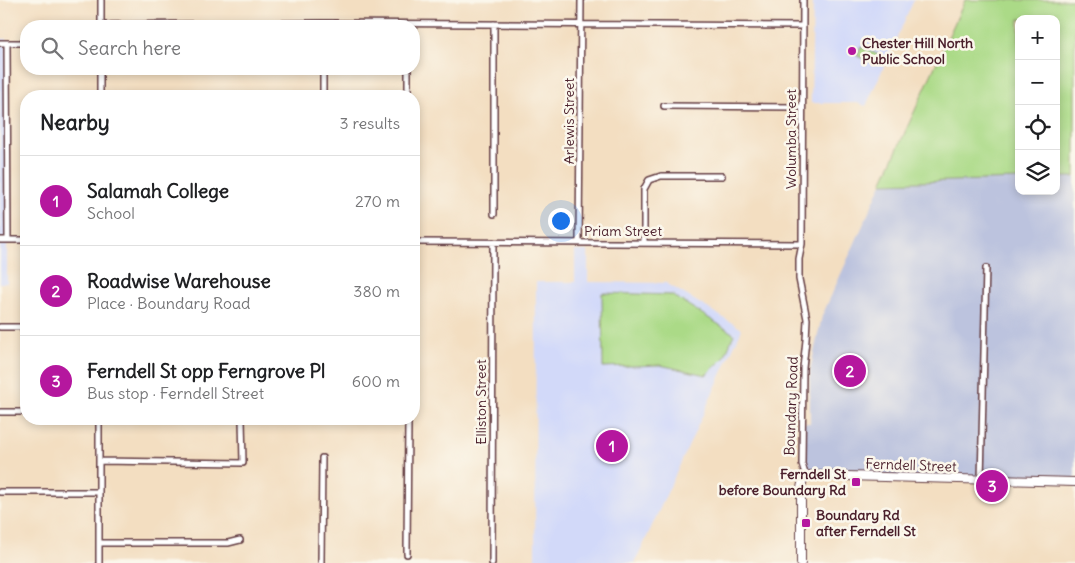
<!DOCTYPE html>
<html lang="en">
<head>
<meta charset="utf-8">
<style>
  :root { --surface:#fff; --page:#f6f6f6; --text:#202124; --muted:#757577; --line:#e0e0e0; --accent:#b5179e }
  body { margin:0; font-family:Delius,sans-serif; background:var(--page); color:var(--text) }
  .controls { position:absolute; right:15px; top:15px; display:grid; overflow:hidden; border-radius:10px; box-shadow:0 2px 8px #0003 }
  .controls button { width:45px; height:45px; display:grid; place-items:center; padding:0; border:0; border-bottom:1px solid var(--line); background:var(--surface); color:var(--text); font:25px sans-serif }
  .you { position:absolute; left:560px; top:220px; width:18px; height:18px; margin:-12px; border:4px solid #fff; border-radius:50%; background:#1a73e8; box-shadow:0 0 0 8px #1a73e833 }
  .badge { display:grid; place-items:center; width:32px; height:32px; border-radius:50%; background:var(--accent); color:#fff; font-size:16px; font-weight:700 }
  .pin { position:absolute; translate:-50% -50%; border:2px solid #fff; box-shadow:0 1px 5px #0006 }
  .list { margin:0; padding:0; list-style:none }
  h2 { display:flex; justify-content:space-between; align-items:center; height:65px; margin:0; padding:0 20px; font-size:21px }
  h2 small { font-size:16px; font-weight:400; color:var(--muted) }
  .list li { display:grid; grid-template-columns:32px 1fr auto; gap:15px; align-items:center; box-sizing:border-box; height:90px; padding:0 20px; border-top:1px solid var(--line) }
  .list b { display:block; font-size:19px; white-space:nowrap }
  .list p { margin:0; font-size:16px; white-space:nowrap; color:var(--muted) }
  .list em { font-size:16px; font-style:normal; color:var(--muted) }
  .icon { flex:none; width:28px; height:28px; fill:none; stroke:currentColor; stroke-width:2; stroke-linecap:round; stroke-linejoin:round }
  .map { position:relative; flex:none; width:1075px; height:563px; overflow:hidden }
  .search { position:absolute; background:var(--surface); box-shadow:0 2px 8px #0003; left:20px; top:20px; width:400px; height:55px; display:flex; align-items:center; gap:12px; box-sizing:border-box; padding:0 18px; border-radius:20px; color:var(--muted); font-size:19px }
  .panel { position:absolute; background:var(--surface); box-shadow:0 2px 8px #0003; left:20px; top:90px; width:400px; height:335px; border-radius:20px }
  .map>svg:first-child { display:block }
  .built { fill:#d2d9f9 }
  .industrial { fill:#bcc3de }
  .green { fill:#abda87; stroke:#7a7c59 }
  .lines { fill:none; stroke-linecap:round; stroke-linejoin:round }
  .minor-casing { stroke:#633c42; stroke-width:8 }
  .secondary-casing { stroke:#633c42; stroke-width:10 }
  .minor { stroke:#fff; stroke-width:5 }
  .secondary { stroke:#fff; stroke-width:8 }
  .poi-dot { fill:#b5179e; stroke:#fbf7ec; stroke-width:2 }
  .labels { text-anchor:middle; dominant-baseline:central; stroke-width:5; stroke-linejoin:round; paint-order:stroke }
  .poi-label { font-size:14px; font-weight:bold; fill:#4a1f2b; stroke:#fbf7ec; text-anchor:start }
  .street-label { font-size:14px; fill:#4a1f2b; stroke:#fbf7ec }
</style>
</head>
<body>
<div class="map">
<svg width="1075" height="563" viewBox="0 0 1075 563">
  <rect width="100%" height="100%" fill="#fbf7ec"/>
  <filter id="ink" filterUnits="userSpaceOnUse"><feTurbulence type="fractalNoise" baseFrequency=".02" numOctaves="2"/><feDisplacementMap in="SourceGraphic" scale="10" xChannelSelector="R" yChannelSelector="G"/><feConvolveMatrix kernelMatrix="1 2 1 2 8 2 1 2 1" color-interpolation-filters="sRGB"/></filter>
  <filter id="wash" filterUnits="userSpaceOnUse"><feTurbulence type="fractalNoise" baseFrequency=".0096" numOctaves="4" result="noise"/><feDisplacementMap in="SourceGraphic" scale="20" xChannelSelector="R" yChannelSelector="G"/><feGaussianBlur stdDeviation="1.12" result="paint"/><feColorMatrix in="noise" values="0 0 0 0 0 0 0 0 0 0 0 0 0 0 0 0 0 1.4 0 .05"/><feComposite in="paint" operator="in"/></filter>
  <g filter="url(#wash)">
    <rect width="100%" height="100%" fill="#f3dec1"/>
    <path class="built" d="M 813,0 L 914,0 L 866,106 L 857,103 L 811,103 Z
      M 0,39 L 7,39 L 7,283 L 0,283 Z
      M 575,251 L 588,251 L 588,282 L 666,283 L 742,329 L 635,563 L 535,563 L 536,282 L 575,282 Z"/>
    <path class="industrial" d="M 1056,177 L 1075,177 L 1075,482 L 815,475 L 803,471 L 802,423 L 810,423 L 810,371 L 822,316 L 882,183 L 1019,179 L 1019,191 L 1056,191 Z"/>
    <path class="green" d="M 965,0 L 1075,0 L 1075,177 L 1056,177 L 1056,19 L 1019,19 L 1019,179 L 882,183 Z
      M 861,47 L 879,55 L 876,64 L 857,56 Z
      M 602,293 L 672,295 L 734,334 L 724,358 L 706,375 L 660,365 L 603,367 Z"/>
  </g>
  <g filter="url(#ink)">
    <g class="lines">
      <defs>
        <path id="minor" d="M 803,0 L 802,244 L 799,259 L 799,279 L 807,319 L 806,340 L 803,368 L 802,464 L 806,477
          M 101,25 L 324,23 L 803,26
          M 101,26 L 101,0
          M 0,43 L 26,43
          M 7,43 L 8,240
          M 100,96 L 100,69
          M 323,96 L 323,69
          M 408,96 L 408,69
          M 664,106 L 802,107
          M 494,214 L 494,24
          M 0,240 L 26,240
          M 414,242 L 802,244
          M 579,242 L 581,0
          M 644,243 L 644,189 L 649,180 L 661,176 L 722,176
          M 0,327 L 26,327
          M 0,412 L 26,412
          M 99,461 L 243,463 L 242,419
          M 981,480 L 986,268
          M 0,492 L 98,492
          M 99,543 L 228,543 L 240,540
          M 407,554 L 408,419
          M 99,563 L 99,419
          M 321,563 L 322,458
          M 492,563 L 493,242"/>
        <path id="secondary" d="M 801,563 L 801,488 L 803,479 L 809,475 L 1075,482"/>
      </defs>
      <use href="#minor" class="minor-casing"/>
      <use href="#secondary" class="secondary-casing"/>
      <use href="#minor" class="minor"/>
      <use href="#secondary" class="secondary"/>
    </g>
  </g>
  <g class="poi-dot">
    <circle cx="852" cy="51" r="5"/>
    <rect x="851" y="477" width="10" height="10" rx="2.5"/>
    <rect x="801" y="518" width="10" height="10" rx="2.5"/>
  </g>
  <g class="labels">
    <g class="poi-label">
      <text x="862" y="43">Chester Hill North<tspan x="862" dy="16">Public School</tspan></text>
      <text x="846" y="474" text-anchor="end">Ferndell St<tspan x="846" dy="16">before Boundary Rd</tspan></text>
      <text x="816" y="515">Boundary Rd<tspan x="816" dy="16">after Ferndell St</tspan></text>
    </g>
    <g class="street-label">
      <text transform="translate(569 121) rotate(-90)">Arlewis Street</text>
      <text transform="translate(791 139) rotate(-90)">Wolumba Street</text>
      <text x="623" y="231">Priam Street</text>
      <text transform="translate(481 402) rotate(-90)">Elliston Street</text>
      <text transform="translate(791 406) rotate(-88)">Boundary Road</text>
      <text transform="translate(911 465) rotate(2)">Ferndell Street</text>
    </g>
  </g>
</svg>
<div class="controls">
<button>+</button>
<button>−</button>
<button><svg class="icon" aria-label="locate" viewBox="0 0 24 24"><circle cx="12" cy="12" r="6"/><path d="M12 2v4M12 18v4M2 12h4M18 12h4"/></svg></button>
<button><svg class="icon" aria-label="layers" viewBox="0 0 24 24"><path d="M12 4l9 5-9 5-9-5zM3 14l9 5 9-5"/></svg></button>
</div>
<div class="you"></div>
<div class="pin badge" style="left:612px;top:446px">1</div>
<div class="pin badge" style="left:850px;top:371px">2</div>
<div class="pin badge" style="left:992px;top:486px">3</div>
<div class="search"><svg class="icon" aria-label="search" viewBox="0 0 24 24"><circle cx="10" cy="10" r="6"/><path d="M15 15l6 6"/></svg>Search here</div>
<section class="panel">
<h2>Nearby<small>3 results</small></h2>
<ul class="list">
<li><span class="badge">1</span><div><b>Salamah College</b><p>School</p></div><em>270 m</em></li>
<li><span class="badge">2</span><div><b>Roadwise Warehouse</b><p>Place · Boundary Road</p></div><em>380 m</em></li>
<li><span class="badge">3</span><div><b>Ferndell St opp Ferngrove Pl</b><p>Bus stop · Ferndell Street</p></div><em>600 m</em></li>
</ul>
</section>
</div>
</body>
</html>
